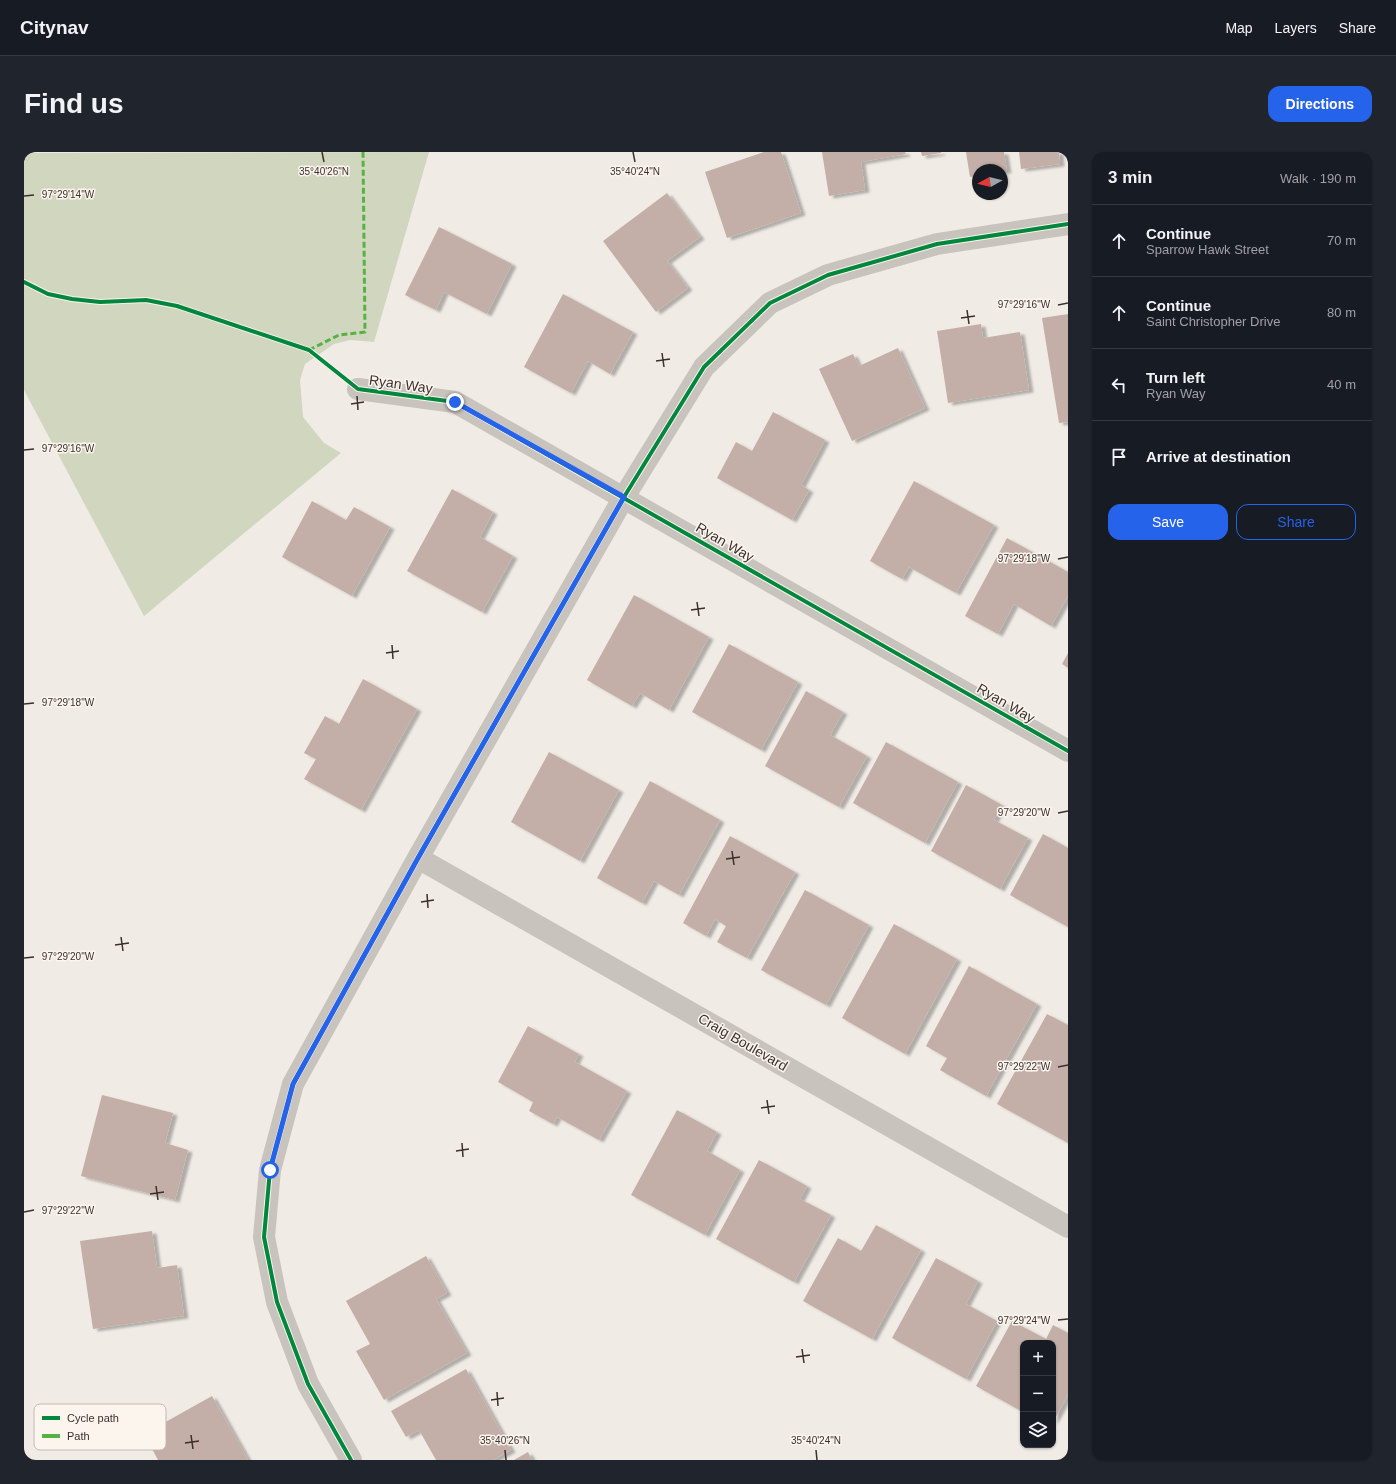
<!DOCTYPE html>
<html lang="en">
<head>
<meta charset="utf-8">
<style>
  :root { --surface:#171b24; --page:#20242c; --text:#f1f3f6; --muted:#9ea1a6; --line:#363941; --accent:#2563eb }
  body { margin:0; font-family:Arial,sans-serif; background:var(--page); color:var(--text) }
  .controls { position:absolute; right:12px; bottom:12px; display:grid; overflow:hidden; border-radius:8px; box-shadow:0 1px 3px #0004 }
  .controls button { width:36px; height:36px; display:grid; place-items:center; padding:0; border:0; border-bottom:1px solid var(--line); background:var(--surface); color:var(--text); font:20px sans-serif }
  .compass { position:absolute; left:948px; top:12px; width:36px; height:36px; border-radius:50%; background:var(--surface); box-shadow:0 1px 3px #0004; rotate:262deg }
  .stop { position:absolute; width:12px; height:12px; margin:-9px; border:3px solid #2563eb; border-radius:50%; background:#fff }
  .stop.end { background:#2563eb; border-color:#fff; box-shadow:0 1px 4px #0008 }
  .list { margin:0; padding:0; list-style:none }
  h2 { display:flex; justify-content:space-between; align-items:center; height:52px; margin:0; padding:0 16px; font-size:17px }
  h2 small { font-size:13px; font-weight:400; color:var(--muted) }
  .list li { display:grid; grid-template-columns:26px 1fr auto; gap:12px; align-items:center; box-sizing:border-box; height:72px; padding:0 16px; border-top:1px solid var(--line) }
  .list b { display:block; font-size:15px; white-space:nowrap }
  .list p { margin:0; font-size:13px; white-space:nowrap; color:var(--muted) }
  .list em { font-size:13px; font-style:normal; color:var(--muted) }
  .actions { display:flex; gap:8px; padding:12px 16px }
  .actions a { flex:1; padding:9px 0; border:1px solid var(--accent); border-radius:12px; text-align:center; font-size:14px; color:var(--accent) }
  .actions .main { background:var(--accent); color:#fff }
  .icon { flex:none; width:22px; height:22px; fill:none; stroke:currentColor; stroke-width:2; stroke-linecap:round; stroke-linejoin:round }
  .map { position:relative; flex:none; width:1044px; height:1308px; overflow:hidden; border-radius:12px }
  header { display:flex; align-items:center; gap:24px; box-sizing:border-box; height:56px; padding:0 20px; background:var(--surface); border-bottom:1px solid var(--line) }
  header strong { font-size:19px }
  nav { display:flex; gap:22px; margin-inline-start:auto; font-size:14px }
  .intro { display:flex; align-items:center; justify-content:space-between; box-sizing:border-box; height:96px; padding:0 24px }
  h1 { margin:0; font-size:28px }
  .button { padding:10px 18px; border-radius:12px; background:var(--accent); color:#fff; font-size:14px; font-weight:700 }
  main { display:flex; gap:24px; padding:0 24px }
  aside { flex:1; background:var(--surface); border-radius:12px; box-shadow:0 1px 3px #0004 }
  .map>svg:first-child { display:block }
  .green { fill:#d1d6bf }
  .building { fill:#c3afa7; filter:url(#shadow) }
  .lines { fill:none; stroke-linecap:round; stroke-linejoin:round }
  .minor { stroke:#c9c3be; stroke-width:22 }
  .quiet { stroke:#57b246; stroke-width:3; stroke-dasharray:6 3; stroke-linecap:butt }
  .cycleway-casing { stroke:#fbf5ee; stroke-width:6 }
  .cycleway { stroke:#00873e; stroke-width:4 }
  .route { stroke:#2563eb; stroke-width:5 }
  .ticks { fill:none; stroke:#3b302b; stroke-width:1.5 }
  .labels { text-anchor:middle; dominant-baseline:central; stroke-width:3; stroke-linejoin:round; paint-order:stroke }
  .street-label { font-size:14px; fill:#3b302b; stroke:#fbf5ee }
  .key { fill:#fbf5ee; stroke:#c1bab4; stroke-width:1 }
  .key-label { font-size:11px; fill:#3b302b }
  .ticks-label { font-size:10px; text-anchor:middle; fill:#3b302b; stroke:#fbf5ee; stroke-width:3; stroke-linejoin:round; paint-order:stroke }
</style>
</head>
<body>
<header>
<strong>Citynav</strong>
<nav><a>Map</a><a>Layers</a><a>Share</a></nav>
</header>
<div class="intro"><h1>Find us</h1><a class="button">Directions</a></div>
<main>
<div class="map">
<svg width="1044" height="1308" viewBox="0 0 1044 1308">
  <defs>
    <filter id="shadow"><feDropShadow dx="4.5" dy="2.5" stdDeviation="1" flood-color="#0004"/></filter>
  </defs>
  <rect width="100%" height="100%" fill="#f0ebe5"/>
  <path class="green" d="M 405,0 L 350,190 L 326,188 L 310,192 L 281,212 L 276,228 L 279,265 L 300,291 L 317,301 L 120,464 L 0,238 L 0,1 Z"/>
  <path class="building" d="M 740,0 L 757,0 L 777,61 L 703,86 L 681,20 Z
    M 798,0 L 881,0 L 882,2 L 837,10 L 841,38 L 805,44 Z
    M 897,0 L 917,0 L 917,1 L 898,4 Z
    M 942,0 L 980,0 L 983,19 L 954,18 L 954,24 L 946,25 Z
    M 995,0 L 1035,0 L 1036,12 L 997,17 Z
    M 643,41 L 676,85 L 643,109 L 664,136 L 632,160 L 579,89 Z
    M 415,75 L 488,112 L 463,162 L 420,140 L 412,158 L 381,143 Z
    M 539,142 L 609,180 L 586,222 L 564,209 L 547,241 L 500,215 Z
    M 1044,162 L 1044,270 L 1035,271 L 1018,166 Z
    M 957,172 L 959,186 L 996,180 L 1005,238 L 924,251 L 913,179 Z
    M 874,196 L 901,256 L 828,289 L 795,217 L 829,202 L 835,214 Z
    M 749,260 L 801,288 L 777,333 L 785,338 L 768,368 L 693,326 L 712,290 L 728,299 Z
    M 890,329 L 970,373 L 932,441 L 885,415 L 878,427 L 846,409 Z
    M 428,337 L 469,360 L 456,385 L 489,404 L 458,460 L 383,419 Z
    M 288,349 L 322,368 L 330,355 L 366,375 L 328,444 L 258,405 Z
    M 983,386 L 1044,420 L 1044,444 L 1027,474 L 990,452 L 974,482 L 941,464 Z
    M 610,443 L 685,485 L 645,558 L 616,541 L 608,554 L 563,528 Z
    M 705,492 L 774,530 L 737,598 L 668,560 Z
    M 1044,501 L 1044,516 L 1038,512 Z
    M 339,527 L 393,557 L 337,658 L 280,627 L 292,607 L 280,601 L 301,564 L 315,572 Z
    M 782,539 L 819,560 L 806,583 L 843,604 L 815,655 L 741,614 Z
    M 862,590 L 934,630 L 901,691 L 829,651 Z
    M 525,600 L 595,638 L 556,709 L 487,670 Z
    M 626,629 L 696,668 L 655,743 L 630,729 L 618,751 L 573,726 Z
    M 942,633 L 978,653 L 970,668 L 1004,686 L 976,737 L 907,699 Z
    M 1019,682 L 1044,696 L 1044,775 L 986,743 Z
    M 706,684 L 771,720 L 723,806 L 693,790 L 702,774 L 691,767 L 682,784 L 659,771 Z
    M 781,738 L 845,773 L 802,853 L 737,818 Z
    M 870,772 L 933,807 L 881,902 L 818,866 Z
    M 945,814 L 1013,852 L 962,944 L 916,918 L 923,906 L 902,894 Z
    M 1023,862 L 1044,873 L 1044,991 L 973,952 Z
    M 504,874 L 555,902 L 551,910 L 603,939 L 575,988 L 533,965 L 529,972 L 505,959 L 509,950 L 474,930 Z
    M 78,943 L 149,961 L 141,991 L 164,998 L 151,1048 L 57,1024 Z
    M 653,958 L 693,980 L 683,999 L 716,1018 L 681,1083 L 607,1043 Z
    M 735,1008 L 783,1034 L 776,1047 L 807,1063 L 770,1130 L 692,1087 Z
    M 852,1073 L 897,1098 L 848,1187 L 779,1149 L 814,1086 L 837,1099 Z
    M 128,1079 L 133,1116 L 153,1113 L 160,1164 L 69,1177 L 56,1089 Z
    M 402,1104 L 423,1141 L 412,1147 L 443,1201 L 360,1248 L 332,1199 L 346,1192 L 322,1149 Z
    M 912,1106 L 954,1129 L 942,1152 L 973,1169 L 942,1227 L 868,1186 Z
    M 988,1169 L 1022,1187 L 1029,1173 L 1044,1181 L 1044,1243 L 1029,1270 L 1029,1191 L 999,1191 L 999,1260 L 952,1234 Z
    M 442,1217 L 487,1298 L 469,1308 L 412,1308 L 395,1278 L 382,1285 L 367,1259 Z
    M 188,1244 L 224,1308 L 134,1308 L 120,1282 Z
    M 504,1300 L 508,1308 L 490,1308 Z"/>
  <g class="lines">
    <path class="minor" d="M 334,237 L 431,250 L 1044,599
      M 394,706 L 1044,1075
      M 327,1308 L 284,1232 L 253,1150 L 240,1085 L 246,1018 L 269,932 L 394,706 L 600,345 L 680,215 L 746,151 L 804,123 L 913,92 L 1044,72"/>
    <path class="quiet" d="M 285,198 L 315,183 L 341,180 L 339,0"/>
    <defs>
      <path id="cycleway" d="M 0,130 L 24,142 L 48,147 L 76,150 L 122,148 L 153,154 L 285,198 L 334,237 L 431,250 L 1044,599
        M 327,1308 L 284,1232 L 253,1150 L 240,1085 L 246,1018 L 269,932 L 394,706 L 600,345 L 680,215 L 746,151 L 804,123 L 913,92 L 1044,72"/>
    </defs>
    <use href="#cycleway" class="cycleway-casing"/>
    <use href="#cycleway" class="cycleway"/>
  </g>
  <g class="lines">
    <path class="route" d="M 246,1018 L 269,932 L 394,706 L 600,345 L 431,250"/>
  </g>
  <path class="ticks" d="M 298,0 L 300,10M 609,0 L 611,10M 0,44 L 10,43M 1034,153 L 1044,151M 943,158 L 945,172M 937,166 L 951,164M 638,201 L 640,215M 632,209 L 646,207M 333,244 L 334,258M 327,252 L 340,250M 0,298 L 10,297M 1034,407 L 1044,405M 673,450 L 675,464M 667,458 L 681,456M 368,493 L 369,507M 362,501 L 375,499M 0,552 L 10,551M 1034,661 L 1044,659M 708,699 L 710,713M 702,707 L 716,705M 403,742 L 404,756M 397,750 L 410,748M 97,785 L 99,799M 91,793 L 105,791M 0,806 L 10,805M 1034,915 L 1044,913M 743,948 L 745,962M 737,956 L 751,954M 438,991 L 439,1005M 432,999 L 445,997M 132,1034 L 134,1048M 126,1042 L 140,1040M 0,1060 L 10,1058M 1034,1168 L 1044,1167M 778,1197 L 780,1211M 772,1205 L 786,1203M 473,1240 L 474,1254M 467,1248 L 480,1246M 167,1283 L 169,1297M 161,1291 L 175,1289M 481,1298 L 482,1308M 792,1298 L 793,1308"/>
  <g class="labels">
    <g class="street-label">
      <text transform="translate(377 232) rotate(8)">Ryan Way</text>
      <text transform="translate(701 390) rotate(30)">Ryan Way</text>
      <text transform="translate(982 551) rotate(30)">Ryan Way</text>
      <text transform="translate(719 890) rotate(30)">Craig Boulevard</text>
    </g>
  </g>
  <rect x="10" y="1252" width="132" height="46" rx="6" class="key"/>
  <rect x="18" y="1264" width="18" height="4" fill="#00873e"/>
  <rect x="18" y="1282" width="18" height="4" fill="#57b246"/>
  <g class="key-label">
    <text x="43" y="1270">Cycle path</text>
    <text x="43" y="1288">Path</text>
  </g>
  <g class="ticks-label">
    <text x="300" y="23">35°40'26"N</text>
    <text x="611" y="23">35°40'24"N</text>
    <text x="44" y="46">97°29'14"W</text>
    <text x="1000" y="156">97°29'16"W</text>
    <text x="44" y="300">97°29'16"W</text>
    <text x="1000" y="410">97°29'18"W</text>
    <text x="44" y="554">97°29'18"W</text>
    <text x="1000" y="664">97°29'20"W</text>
    <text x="44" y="808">97°29'20"W</text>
    <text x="1000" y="918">97°29'22"W</text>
    <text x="44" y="1062">97°29'22"W</text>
    <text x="1000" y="1172">97°29'24"W</text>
    <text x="481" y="1292">35°40'26"N</text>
    <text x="792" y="1292">35°40'24"N</text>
  </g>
</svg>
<div class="controls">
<button>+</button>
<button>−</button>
<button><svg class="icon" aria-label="layers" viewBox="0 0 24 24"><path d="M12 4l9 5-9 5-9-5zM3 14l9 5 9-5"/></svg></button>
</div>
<svg class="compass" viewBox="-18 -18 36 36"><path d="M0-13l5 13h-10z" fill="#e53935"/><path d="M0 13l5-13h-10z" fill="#9ea1a6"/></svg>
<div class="stop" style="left:246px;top:1018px"></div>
<div class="stop end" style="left:431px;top:250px"></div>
</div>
<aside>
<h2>3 min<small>Walk · 190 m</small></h2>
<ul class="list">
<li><svg class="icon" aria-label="ahead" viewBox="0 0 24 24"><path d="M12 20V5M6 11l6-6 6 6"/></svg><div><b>Continue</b><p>Sparrow Hawk Street</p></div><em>70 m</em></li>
<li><svg class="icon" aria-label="ahead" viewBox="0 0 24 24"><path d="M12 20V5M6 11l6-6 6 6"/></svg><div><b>Continue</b><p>Saint Christopher Drive</p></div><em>80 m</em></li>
<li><svg class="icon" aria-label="left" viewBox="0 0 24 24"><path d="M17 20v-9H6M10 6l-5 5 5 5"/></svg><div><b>Turn left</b><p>Ryan Way</p></div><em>40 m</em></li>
<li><svg class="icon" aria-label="arrive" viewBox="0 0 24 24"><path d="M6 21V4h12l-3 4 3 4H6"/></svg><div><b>Arrive at destination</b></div></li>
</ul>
<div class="actions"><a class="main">Save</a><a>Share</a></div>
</aside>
</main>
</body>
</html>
